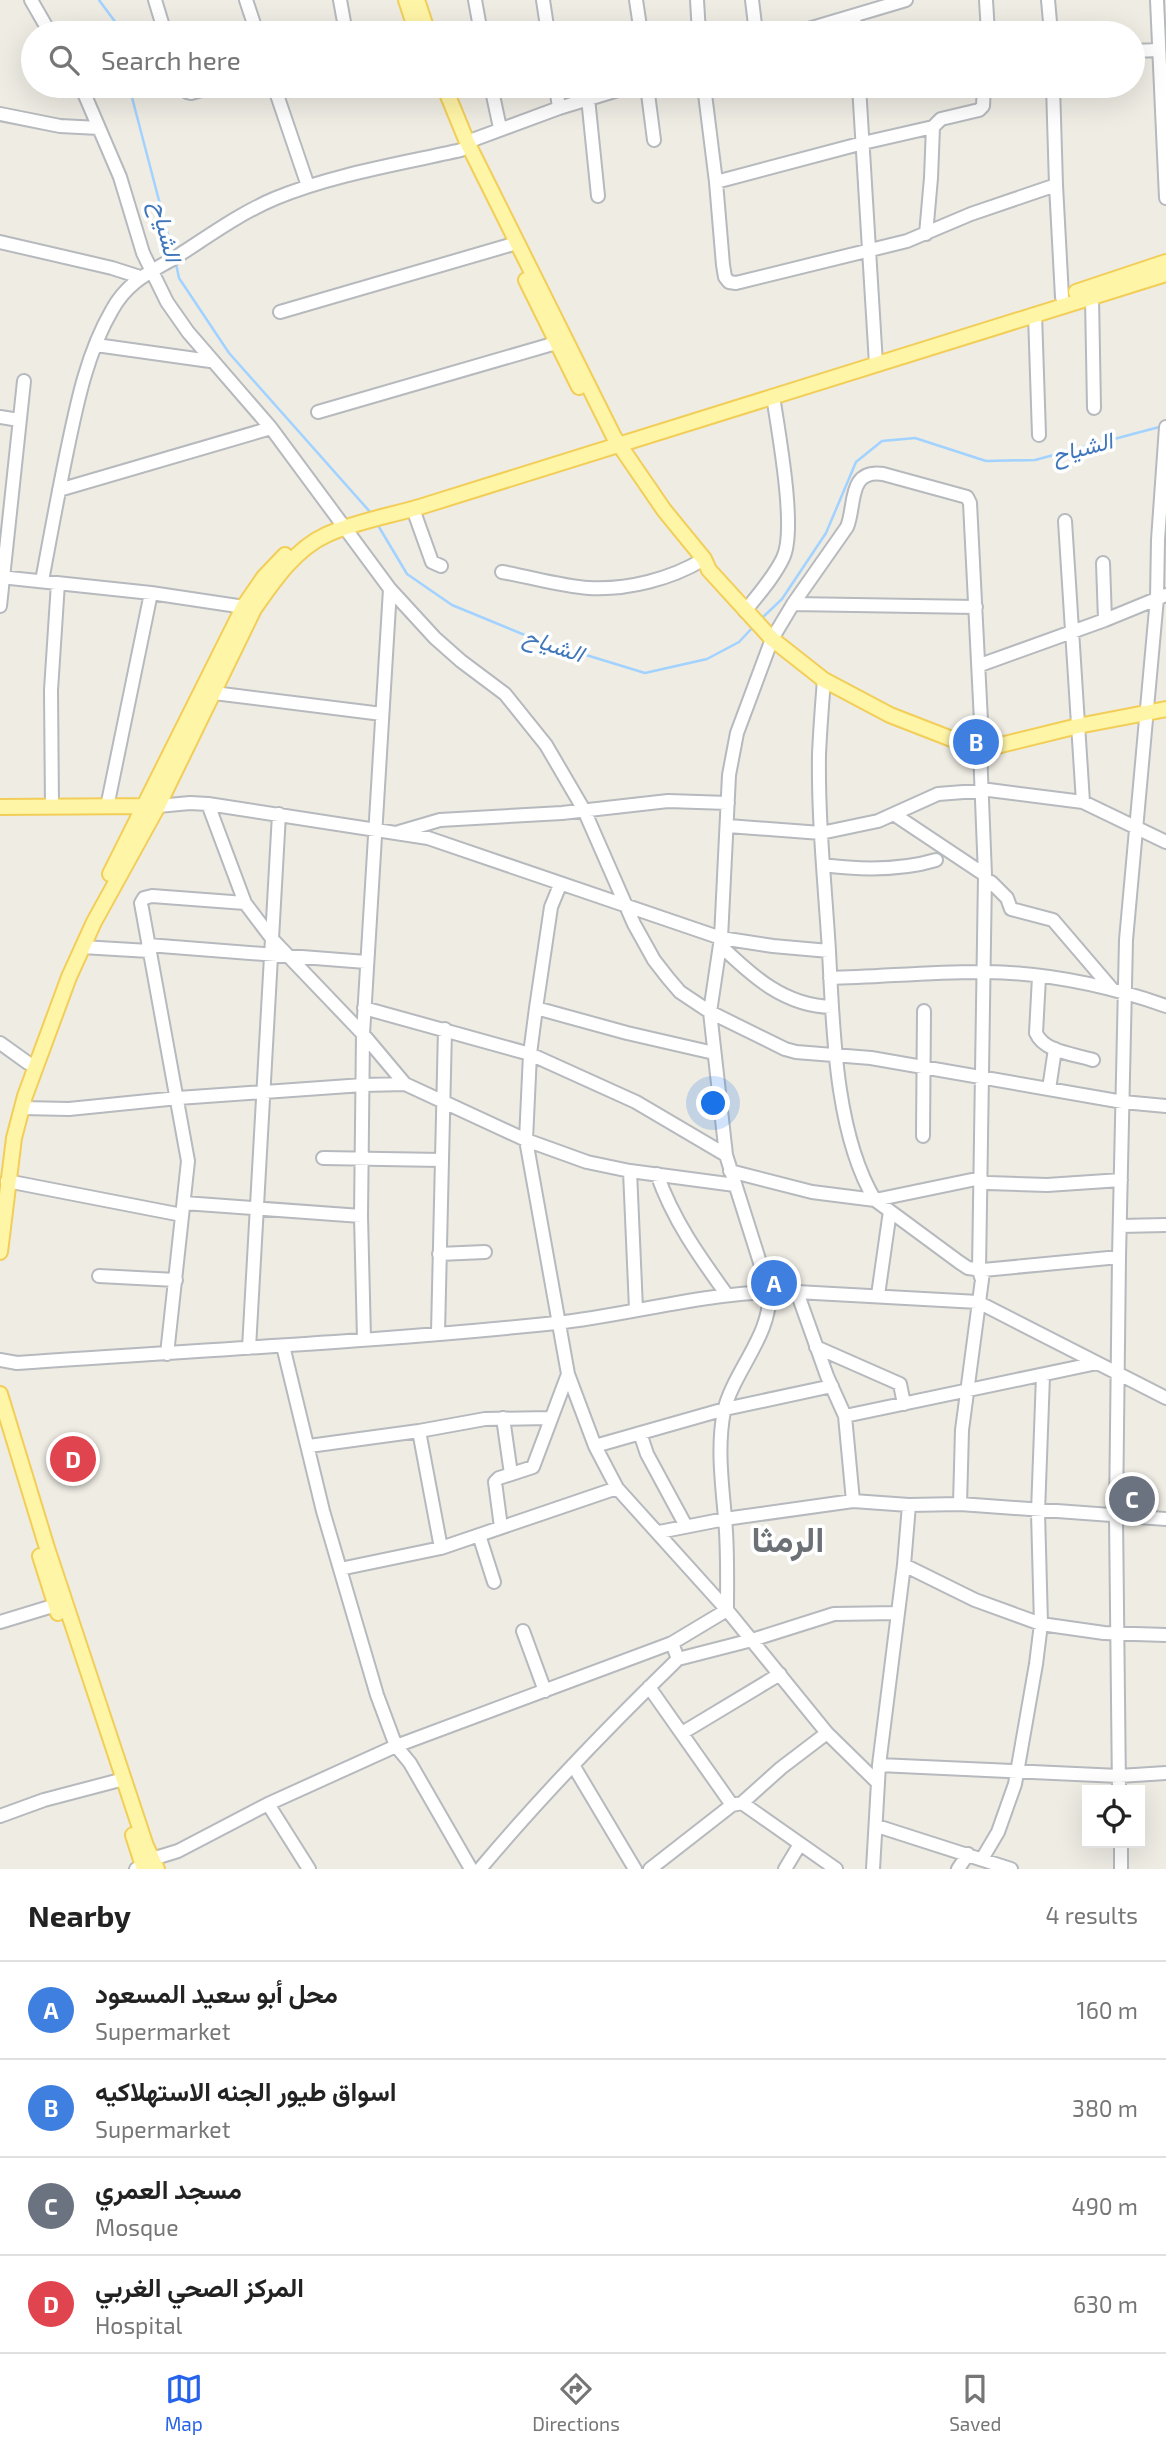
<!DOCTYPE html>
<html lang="en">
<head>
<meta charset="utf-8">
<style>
  :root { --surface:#fff; --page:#f2f2f2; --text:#222; --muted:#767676; --line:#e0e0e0; --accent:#2563eb }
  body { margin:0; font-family:"Exo 2",Vazirmatn,sans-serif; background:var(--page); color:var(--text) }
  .controls { position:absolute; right:21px; bottom:21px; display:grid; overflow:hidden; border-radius:0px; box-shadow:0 7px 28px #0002 }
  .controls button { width:63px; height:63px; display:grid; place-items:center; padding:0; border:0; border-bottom:2px solid var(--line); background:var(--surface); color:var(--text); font:35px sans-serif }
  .you { position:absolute; left:714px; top:1104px; width:24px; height:24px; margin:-18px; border:5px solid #fff; border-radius:50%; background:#1a73e8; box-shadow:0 0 0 10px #1a73e833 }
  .badge { display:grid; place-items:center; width:46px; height:46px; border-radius:50%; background:var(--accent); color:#fff; font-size:23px; font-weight:700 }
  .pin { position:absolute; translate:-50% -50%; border:4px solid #fff; box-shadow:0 2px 7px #0006 }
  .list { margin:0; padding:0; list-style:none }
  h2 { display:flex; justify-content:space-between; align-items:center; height:91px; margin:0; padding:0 28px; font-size:30px }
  h2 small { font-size:23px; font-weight:400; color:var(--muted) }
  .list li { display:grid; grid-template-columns:46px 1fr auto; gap:21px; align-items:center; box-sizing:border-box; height:98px; padding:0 28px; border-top:2px solid var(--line) }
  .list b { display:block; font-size:26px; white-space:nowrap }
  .list p { margin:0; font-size:23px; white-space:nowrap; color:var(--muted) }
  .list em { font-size:23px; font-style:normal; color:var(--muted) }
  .icon { flex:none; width:38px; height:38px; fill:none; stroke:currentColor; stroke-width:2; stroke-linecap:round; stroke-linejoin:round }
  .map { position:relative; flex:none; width:1166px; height:1869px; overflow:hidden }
  .search { position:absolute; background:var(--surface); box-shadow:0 7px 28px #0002; left:21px; right:21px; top:21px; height:77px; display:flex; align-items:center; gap:18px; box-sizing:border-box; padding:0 24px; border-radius:38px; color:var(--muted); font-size:26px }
  .sheet { height:483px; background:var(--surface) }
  nav { display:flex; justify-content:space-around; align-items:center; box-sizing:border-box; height:98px; border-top:2px solid var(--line); background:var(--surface); font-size:19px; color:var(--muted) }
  nav a { display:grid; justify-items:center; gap:4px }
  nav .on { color:var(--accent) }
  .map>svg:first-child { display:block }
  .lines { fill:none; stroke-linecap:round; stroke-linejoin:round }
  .stream { stroke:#a2d2ff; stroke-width:2.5 }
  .minor-casing { stroke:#b6b9bd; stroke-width:16 }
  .major-casing { stroke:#f2ce58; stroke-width:18 }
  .minor { stroke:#fff; stroke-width:12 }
  .major { stroke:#fff5a7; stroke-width:14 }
  .labels { text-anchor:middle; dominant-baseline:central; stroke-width:7; stroke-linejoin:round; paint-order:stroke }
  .water-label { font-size:23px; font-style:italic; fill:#4077bb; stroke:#fff }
  .town-label { font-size:35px; font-weight:bold; fill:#6c7176; stroke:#fff }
</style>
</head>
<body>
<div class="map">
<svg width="1166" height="1869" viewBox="0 0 1166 1869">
  <rect width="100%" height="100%" fill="#eeece3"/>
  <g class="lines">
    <path class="stream" d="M 99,0 L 116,23 L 118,33
      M 129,86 L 173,254
      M 176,264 L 179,278 L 229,353 L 371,513
      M 376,522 L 407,574 L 452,605 L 537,640 L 645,673 L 707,659 L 739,642 L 754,626
      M 761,619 L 782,599 L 826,533 L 856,462 L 882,441 L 915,438 L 986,461 L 1035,460 L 1163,426"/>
    <defs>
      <path id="minor" d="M 31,0 L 50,33
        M 155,0 L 165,33
        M 246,0 L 257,33
        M 340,0 L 346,33
        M 475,0 L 481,33
        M 543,0 L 548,33
        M 636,0 L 641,33
        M 697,0 L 699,33
        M 752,0 L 756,33
        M 986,0 L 988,33
        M 1048,0 L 1051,33
        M 1157,0 L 1166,198
        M 854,16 L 855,33
        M 795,33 L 906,0
        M 1133,51 L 1159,50
        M 81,86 L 120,177 L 143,253 L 167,302 L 188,332 L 271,428 L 390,589 L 435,638 L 461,661 L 505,694 L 546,745 L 584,810 L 634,924 L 654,960 L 668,978 L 680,992 L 710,1012 L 785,1049 L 796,1052 L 871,1058 L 1123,1102 L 1166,1106
        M 182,86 L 187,92 L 191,93 L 216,86
        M 274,86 L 308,186
        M 491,86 L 500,128
        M 556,86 L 559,108
        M 647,86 L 654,140
        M 704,86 L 716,182 L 723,265 L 725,277 L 729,282 L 736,283 L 907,241 L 971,214 L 1056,185 L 1053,86
        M 859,86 L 876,364
        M 588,98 L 598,196
        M 0,114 L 60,126 L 99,128
        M 467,142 L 559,108 L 631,86
        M 716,182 L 863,143 L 933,127
        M 1056,185 L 1062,297
        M 926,234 L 931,178 L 933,127 L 941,119 L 979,110 L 983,106 L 984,86
        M 0,242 L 112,268 L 140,277
        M 1092,297 L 1094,408
        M 280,312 L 510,245
        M 1035,314 L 1039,435
        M 96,345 L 210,361
        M 318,412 L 556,343
        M 0,417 L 19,420
        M 59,490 L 271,428
        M 413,509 L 432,562 L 441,566
        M 1065,521 L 1083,802
        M 1103,563 L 1105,620
        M 502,572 C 531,577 560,586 589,588 C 628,590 671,579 704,559
        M 0,577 L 151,593 L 251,608
        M 42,581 C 50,538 58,494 67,451 C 77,403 87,353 112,310 C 128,281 149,273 176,257 C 209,236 240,213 276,198 C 335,174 400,164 461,150
        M 793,604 L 976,607
        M 0,606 L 24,381
        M 745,611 C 758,595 774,577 783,558 C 797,530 778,430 773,396
        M 980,665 L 1105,620 L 1166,595
        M 824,680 C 822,705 820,730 819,755 C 818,820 825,886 829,951 C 833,1028 835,1134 875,1200 L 959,1262 L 968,1268 L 983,1270 L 1119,1257
        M 214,693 L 382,714
        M 208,804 L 245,903 L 273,940 L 363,1034 L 405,1084
        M 158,806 L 190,803 L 208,804 L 428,838 L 721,938 L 773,946 L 829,951
        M 52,807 L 51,690 L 58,583
        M 107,807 L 151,593
        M 895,815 L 985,875
        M 728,826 L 821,833 L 878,821 L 938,794 L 989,790 L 1083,802 L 1166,842
        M 399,832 L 440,820 L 562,813 L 668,801 L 728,803
        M 823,865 C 861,870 899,871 936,860
        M 991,882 L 1007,898 L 1011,909 L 1053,920 L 1112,989
        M 560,885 L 551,907 L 536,1008 L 530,1054 L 526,1140 L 568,1374 L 595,1446 L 617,1488 L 727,1610 L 827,1733 L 878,1783
        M 148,945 L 366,962
        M 720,945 C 753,977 785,1006 832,1007
        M 82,947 L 149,951
        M 1039,977 L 1036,1033 C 1044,1052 1074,1054 1093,1060
        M 830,978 C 881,977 936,971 987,972 C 1047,973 1109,986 1166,1006
        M 364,1008 L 530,1054 L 636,1102 L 726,1155
        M 536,1008 L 627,1033 L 714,1053
        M 0,1043 L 28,1063
        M 1049,1089 L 1055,1049
        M 22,1108 L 69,1109 L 178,1098 L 363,1085 L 405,1084 L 526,1140 L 587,1162 L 630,1171 L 735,1185
        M 923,1136 L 924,1011
        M 323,1158 L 442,1160
        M 630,1171 L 636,1309
        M 730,1171 L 812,1192 L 875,1200 L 981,1178
        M 657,1174 C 673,1220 699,1256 727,1295
        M 7,1181 L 182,1215
        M 988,1183 L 1047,1185 L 1121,1180
        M 184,1203 L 361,1216
        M 1120,1226 L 1166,1225
        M 439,1254 L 485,1252
        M 99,1276 L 176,1280
        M 797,1292 L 827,1376 L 845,1416 L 853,1501
        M 878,1295 L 890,1211
        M 438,1333 L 445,1029
        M 364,1339 L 361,1216 L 363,1034 L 390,589
        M 283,1346 L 323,1511 L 377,1695 L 396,1746 L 410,1763 L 471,1869
        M 816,1347 L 900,1384 L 904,1404
        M 249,1348 L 279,814
        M 167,1354 L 188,1161 L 141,903 L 144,898 L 152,896 L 245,903
        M 0,1360 L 17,1363 C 196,1350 377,1342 556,1323 C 637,1314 715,1289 797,1292 L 978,1302 L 1166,1398
        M 845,1416 L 1097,1363
        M 503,1418 L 511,1474
        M 419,1431 L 485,1419 L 550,1418
        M 640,1433 L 647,1454 L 686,1526
        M 309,1446 L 419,1431 L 441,1548
        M 595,1446 L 725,1409 L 832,1386
        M 960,1504 L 962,1430 L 983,1272
        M 501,1527 L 495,1482 L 499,1478 L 533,1467 L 568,1374
        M 659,1532 L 725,1519 L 853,1501 L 909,1505 L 960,1504 L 1166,1519
        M 479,1535 L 494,1582
        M 904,1565 L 975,1600 L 1041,1624 L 1104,1633 L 1166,1635
        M 340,1569 L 441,1548 L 617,1488
        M 0,1622 L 56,1605
        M 523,1631 L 545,1691
        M 678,1659 L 752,1640 L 834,1614 L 898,1613
        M 649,1687 L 732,1805
        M 682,1733 L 780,1674
        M 573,1765 L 635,1869
        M 879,1765 L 1119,1776 L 1166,1773
        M 1119,1790 L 1116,1516 L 1119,1257 L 1126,940 L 1157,598 L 1158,540 L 1166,427
        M 742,1803 L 836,1869
        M 268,1804 L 309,1869
        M 0,1816 L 44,1800 L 124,1779
        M 877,1826 L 1011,1869
        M 1121,1843 L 1121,1869
        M 982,1859 L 998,1832 L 1015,1784 L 1036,1664 L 1041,1624 L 1038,1512 L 1043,1376
        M 136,1869 L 152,1859 L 178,1851 L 268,1804 L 396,1746 L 672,1643 L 727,1610 C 727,1580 728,1549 725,1518 C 722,1483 717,1447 724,1411 C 733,1372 773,1333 769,1291 L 726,1155 L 710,1012 L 721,938 L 729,775 L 737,733 L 772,639 L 793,604 L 847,527 C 856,506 847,469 883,474 L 967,497 L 970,503 L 982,741 L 980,750 L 985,875 L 979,1270 L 981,1277
        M 480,1869 C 542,1795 609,1726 678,1659 L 672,1643
        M 650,1869 L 732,1805 L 742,1803 L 781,1768 L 827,1733
        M 785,1869 L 800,1844
        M 873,1869 L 879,1765 L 904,1565 L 909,1505
        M 958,1869 L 968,1854"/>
      <path id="major" d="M 406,0 L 417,33
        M 417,0 L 428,33
        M 444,86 L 467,142 L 614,437 L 664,510 L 704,559 L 709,570 L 772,639 L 824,680 L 890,715 L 980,750 L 1078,726 L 1166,709
        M 526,280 L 579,387
        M 1076,292 L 1166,262
        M 0,807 L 149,806
        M 110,874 L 244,606 L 264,577 L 285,555
        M 0,1252 L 14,1138 L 25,1096 L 69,977 L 94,922 L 158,806 L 254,609 C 273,582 295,549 326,535 C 356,521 395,515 426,505 L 1166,274
        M 0,1394 L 47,1548 L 146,1846 L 157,1869
        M 40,1556 L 58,1613
        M 133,1835 L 144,1869"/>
    </defs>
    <use href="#minor" class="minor-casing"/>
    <use href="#major" class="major-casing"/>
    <use href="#minor" class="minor"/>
    <use href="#major" class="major"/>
  </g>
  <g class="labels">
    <g class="water-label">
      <text transform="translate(167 231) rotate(75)">الشياح</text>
      <text transform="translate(1082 447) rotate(-15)">الشياح</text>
      <text transform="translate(554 644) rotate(19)">الشياح</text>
    </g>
    <g class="town-label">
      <text x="788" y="1538">الرمثا</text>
    </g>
  </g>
</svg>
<div class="controls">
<button><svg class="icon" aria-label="locate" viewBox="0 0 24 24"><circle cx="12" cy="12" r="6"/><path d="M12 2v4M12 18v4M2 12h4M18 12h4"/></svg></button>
</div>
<div class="you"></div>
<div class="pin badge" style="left:774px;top:1283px;background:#3f7fe0">A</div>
<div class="pin badge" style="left:976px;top:742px;background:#3f7fe0">B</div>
<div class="pin badge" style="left:1132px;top:1499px;background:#6b7280">C</div>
<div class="pin badge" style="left:73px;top:1459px;background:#e0444e">D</div>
<div class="search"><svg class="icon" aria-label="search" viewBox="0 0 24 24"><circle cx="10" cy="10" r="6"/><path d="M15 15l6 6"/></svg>Search here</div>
</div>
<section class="sheet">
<h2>Nearby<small>4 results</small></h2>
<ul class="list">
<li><span class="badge" style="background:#3f7fe0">A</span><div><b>محل أبو سعيد المسعود</b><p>Supermarket</p></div><em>160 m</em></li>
<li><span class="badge" style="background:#3f7fe0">B</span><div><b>اسواق طيور الجنه الاستهلاكيه</b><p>Supermarket</p></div><em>380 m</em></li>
<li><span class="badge" style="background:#6b7280">C</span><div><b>مسجد العمري</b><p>Mosque</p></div><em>490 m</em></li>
<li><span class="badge" style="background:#e0444e">D</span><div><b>المركز الصحي الغربي</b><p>Hospital</p></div><em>630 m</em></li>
</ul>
</section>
<nav>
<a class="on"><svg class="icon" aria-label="map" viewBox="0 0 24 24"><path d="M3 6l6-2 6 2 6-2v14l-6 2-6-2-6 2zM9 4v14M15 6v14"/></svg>Map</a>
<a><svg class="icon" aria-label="directions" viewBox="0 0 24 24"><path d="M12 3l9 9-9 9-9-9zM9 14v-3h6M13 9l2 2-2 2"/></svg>Directions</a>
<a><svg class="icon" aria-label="saved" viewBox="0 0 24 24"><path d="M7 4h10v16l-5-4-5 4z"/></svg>Saved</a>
</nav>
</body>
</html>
